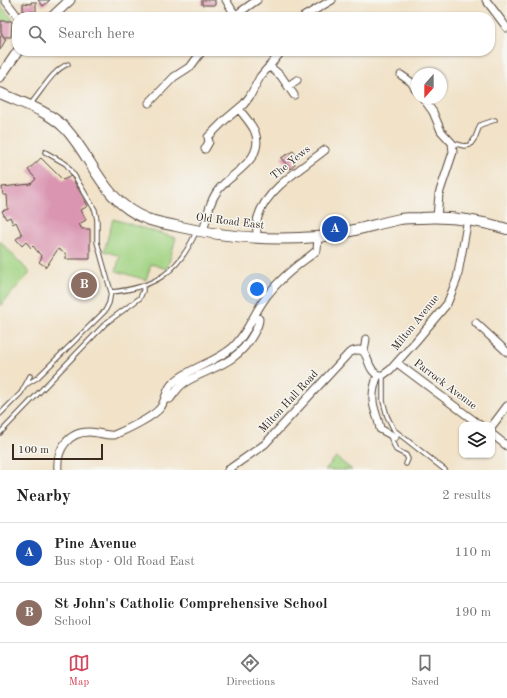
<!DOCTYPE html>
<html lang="en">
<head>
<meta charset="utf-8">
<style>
  :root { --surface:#fff; --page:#f2f2f2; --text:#222; --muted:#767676; --line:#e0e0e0; --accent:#d1495b }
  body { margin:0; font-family:"Old Standard TT",serif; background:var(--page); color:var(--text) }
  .controls { position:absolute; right:12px; bottom:12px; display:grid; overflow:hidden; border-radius:8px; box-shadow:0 1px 3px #0004 }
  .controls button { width:36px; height:36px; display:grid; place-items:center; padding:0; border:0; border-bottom:1px solid var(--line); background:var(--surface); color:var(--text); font:20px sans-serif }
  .compass { position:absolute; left:411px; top:68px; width:36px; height:36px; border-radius:50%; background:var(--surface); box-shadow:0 1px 3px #0004; rotate:201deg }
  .scale { position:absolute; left:12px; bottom:10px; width:91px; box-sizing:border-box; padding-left:4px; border:2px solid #3b2a1e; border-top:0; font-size:11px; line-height:14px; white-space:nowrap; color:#3b2a1e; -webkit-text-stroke:3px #f6f6f2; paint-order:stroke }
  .you { position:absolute; left:257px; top:289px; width:14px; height:14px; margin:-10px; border:3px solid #fff; border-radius:50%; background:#1a73e8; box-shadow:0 0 0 6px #1a73e833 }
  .badge { display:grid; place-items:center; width:26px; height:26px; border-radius:50%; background:var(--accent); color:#fff; font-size:13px; font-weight:700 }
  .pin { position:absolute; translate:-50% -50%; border:2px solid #fff; box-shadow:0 1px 4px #0006 }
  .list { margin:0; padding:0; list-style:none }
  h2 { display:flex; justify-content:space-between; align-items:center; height:52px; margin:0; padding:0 16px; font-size:17px }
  h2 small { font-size:13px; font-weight:400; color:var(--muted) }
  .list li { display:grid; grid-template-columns:26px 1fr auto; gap:12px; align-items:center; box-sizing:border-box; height:60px; padding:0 16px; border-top:1px solid var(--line) }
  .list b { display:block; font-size:15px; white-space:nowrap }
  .list p { margin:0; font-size:13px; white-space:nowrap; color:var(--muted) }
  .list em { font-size:13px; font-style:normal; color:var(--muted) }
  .icon { flex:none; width:22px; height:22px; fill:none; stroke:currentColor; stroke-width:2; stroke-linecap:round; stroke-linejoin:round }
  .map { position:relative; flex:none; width:507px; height:470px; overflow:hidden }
  .search { position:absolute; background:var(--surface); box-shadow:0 1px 3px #0004; left:12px; right:12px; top:12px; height:44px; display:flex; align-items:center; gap:10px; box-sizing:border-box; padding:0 14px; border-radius:16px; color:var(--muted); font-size:15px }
  .sheet { height:172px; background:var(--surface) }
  nav { display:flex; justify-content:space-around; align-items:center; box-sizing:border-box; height:56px; border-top:1px solid var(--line); background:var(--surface); font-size:11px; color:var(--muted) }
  nav a { display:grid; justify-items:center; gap:2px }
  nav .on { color:var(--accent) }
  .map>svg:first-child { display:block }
  .green { fill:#a2d382; stroke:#6e7e50 }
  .building { fill:#da96b1 }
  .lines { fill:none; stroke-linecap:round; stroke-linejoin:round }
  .service-casing { stroke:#564638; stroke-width:5.5 }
  .minor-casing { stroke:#564638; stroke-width:9 }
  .tertiary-casing { stroke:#564638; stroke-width:11 }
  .secondary-casing { stroke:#564638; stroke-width:12 }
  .service { stroke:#fff; stroke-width:3.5 }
  .minor { stroke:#fff; stroke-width:7 }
  .tertiary { stroke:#fff; stroke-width:9 }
  .secondary { stroke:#fff; stroke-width:10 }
  .labels { text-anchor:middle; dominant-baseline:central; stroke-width:3; stroke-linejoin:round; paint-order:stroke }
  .street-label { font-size:11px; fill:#3b2a1e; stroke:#f6f6f2 }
</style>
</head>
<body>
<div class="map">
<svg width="507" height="470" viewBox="0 0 507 470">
  <rect width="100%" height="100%" fill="#f6f6f2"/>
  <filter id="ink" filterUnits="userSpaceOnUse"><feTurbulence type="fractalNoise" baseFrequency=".025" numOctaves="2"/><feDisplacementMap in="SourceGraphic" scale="8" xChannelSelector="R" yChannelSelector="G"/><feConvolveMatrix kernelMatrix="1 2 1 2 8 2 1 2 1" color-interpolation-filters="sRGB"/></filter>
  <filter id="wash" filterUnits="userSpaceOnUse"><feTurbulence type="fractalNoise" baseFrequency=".012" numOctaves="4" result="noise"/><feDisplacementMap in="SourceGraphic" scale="16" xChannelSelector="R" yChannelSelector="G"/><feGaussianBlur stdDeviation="0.9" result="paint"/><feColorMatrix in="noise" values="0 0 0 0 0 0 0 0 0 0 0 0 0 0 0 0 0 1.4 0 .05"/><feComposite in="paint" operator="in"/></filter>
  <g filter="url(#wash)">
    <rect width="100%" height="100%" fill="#f1e2c8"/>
    <path class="green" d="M 0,5 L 12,18 L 12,21 L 1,21 L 2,37 L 0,36 Z
      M 113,219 L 176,238 L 167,269 L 151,264 L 146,280 L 116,271 L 120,256 L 104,251 Z
      M 0,241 L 30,273 L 0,306 Z
      M 336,457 L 352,470 L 325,470 Z"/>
    <g id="blocks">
      <path class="building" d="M 38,0 L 50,0 L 43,6 Z
        M 202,0 L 215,0 L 215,5 L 202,5 Z
        M 31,2 L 36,2 L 36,12 L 23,11 L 23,3 L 31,4 Z
        M 1,21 L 12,21 L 11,37 L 5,37 L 2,35 L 2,33 L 1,33 Z
        M 0,36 L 6,39 L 0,50 Z
        M 293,151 L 297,156 L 292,160 L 295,165 L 290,169 L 281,158 Z
        M 41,158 L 63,180 L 71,176 L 88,206 L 81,210 L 86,220 L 79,224 L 82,229 L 90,229 L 90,259 L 66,259 L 66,254 L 58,249 L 46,267 L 39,262 L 42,257 L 33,246 L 31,248 L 26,242 L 22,246 L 16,239 L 22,235 L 16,222 L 13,224 L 10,217 L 6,219 L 2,211 L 8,209 L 7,195 L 3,195 L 2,187 L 31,184 L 36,179 L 28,170 Z"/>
    </g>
  </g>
  <g filter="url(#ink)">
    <use href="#blocks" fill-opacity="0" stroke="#564638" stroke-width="1"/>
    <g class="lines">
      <defs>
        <path id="service" d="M 31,105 L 33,101 C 43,89 53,70 68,64
          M 453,143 L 464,146 L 470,145 L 475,138 L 480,125 L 495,120
          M 111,292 C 154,288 178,273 196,232
          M 383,375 L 383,401 L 387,416 L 394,430 L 445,470
          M 27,384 L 37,378 L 105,311 L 109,303 L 111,292 L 97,242 L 97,220 L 95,210 L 74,175 L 66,164 L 45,152
          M 0,414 L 21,393 L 30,376
          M 0,433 L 106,323 L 140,298 L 143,291 L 143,286
          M 390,436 L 396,450 L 406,455 L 408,459 L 406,464"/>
        <path id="minor" d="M 5,0 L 18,17
          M 226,0 L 235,15
          M 486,0 L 507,28
          M 233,17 L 257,0
          M 303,17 L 332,0
          M 269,66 L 281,76 L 294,95
          M 401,75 L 411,82 L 417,91
          M 288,86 L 297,80
          M 423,98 L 433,112 L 441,131 L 452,143 L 453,152 L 439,194 L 437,217
          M 149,103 L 174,77 L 191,66 L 202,51
          M 205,149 L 209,142 L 208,137 L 225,120 L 244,104 L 250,96 L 260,77 L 282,51
          M 203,232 C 207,218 209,201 219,189 C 233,172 265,159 255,132 C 252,124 244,116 239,109
          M 257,238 C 257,231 256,223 258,217 C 266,189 304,167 325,150
          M 476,323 L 507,352
          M 364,351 L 366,339
          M 397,363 L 480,425
          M 378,375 C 374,385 371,396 374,407 C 376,415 379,421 380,429 L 395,437
          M 165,399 L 170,399 C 174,394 178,387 184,383 C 212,366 236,366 254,333 C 257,328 259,324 259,319 L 255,315
          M 492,426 L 507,406
          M 492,434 L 507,446
          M 58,470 C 56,450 68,432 89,432 C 98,432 106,436 114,435 C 126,430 154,417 161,407 C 166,399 166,389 173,383 C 190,367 215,363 233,347 C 249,332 255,309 270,292 C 278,282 288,273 298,265 C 304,260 311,256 317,250 L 318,237
          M 228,470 L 265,444 L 349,353 C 372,341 363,368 378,375 L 383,375 L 390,370 L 416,341 L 447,304 L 457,279 L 468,219"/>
        <path id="tertiary" d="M 52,17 L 70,0
          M 0,77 L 18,51"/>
        <path id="secondary" d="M 0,93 C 22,103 49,111 66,129 C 94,160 103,202 147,219 C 156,222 167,224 176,226 C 223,237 270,241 317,237 C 345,234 372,225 400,219 C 407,218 414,218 421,218 C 451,216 478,220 507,229"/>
      </defs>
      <use href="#service" class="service-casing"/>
      <use href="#minor" class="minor-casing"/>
      <use href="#tertiary" class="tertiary-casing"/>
      <use href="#secondary" class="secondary-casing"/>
      <use href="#service" class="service"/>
      <use href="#minor" class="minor"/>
      <use href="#tertiary" class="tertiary"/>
      <use href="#secondary" class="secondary"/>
    </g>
  </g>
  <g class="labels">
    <g class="street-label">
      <text transform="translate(291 163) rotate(-39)">The Yews</text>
      <text transform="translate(230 222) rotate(7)">Old Road East</text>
      <text transform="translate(416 323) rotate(-51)">Milton Avenue</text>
      <text transform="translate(445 385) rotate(37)">Parrock Avenue</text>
      <text transform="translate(289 402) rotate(-47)">Milton Hall Road</text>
    </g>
  </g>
</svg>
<div class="controls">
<button><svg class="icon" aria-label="layers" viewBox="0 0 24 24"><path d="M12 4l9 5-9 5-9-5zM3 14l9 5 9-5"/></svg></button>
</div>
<svg class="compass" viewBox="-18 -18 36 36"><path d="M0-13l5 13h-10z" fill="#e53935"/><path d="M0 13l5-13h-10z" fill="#767676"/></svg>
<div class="scale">100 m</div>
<div class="you"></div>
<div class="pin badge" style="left:335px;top:229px;background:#1a4fb4">A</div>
<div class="pin badge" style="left:84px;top:285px;background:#8d6e63">B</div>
<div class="search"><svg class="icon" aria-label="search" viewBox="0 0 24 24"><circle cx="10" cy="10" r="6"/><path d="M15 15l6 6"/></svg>Search here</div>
</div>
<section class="sheet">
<h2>Nearby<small>2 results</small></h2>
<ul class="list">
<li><span class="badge" style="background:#1a4fb4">A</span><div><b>Pine Avenue</b><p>Bus stop · Old Road East</p></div><em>110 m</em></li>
<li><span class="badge" style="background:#8d6e63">B</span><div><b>St John's Catholic Comprehensive School</b><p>School</p></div><em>190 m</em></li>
</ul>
</section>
<nav>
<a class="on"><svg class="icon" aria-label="map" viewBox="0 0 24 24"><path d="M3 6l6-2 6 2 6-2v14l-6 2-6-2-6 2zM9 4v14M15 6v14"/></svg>Map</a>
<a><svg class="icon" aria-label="directions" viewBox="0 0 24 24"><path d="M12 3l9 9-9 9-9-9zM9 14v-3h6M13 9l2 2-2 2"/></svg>Directions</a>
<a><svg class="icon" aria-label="saved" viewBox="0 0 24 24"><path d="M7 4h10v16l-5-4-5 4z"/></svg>Saved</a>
</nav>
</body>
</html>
